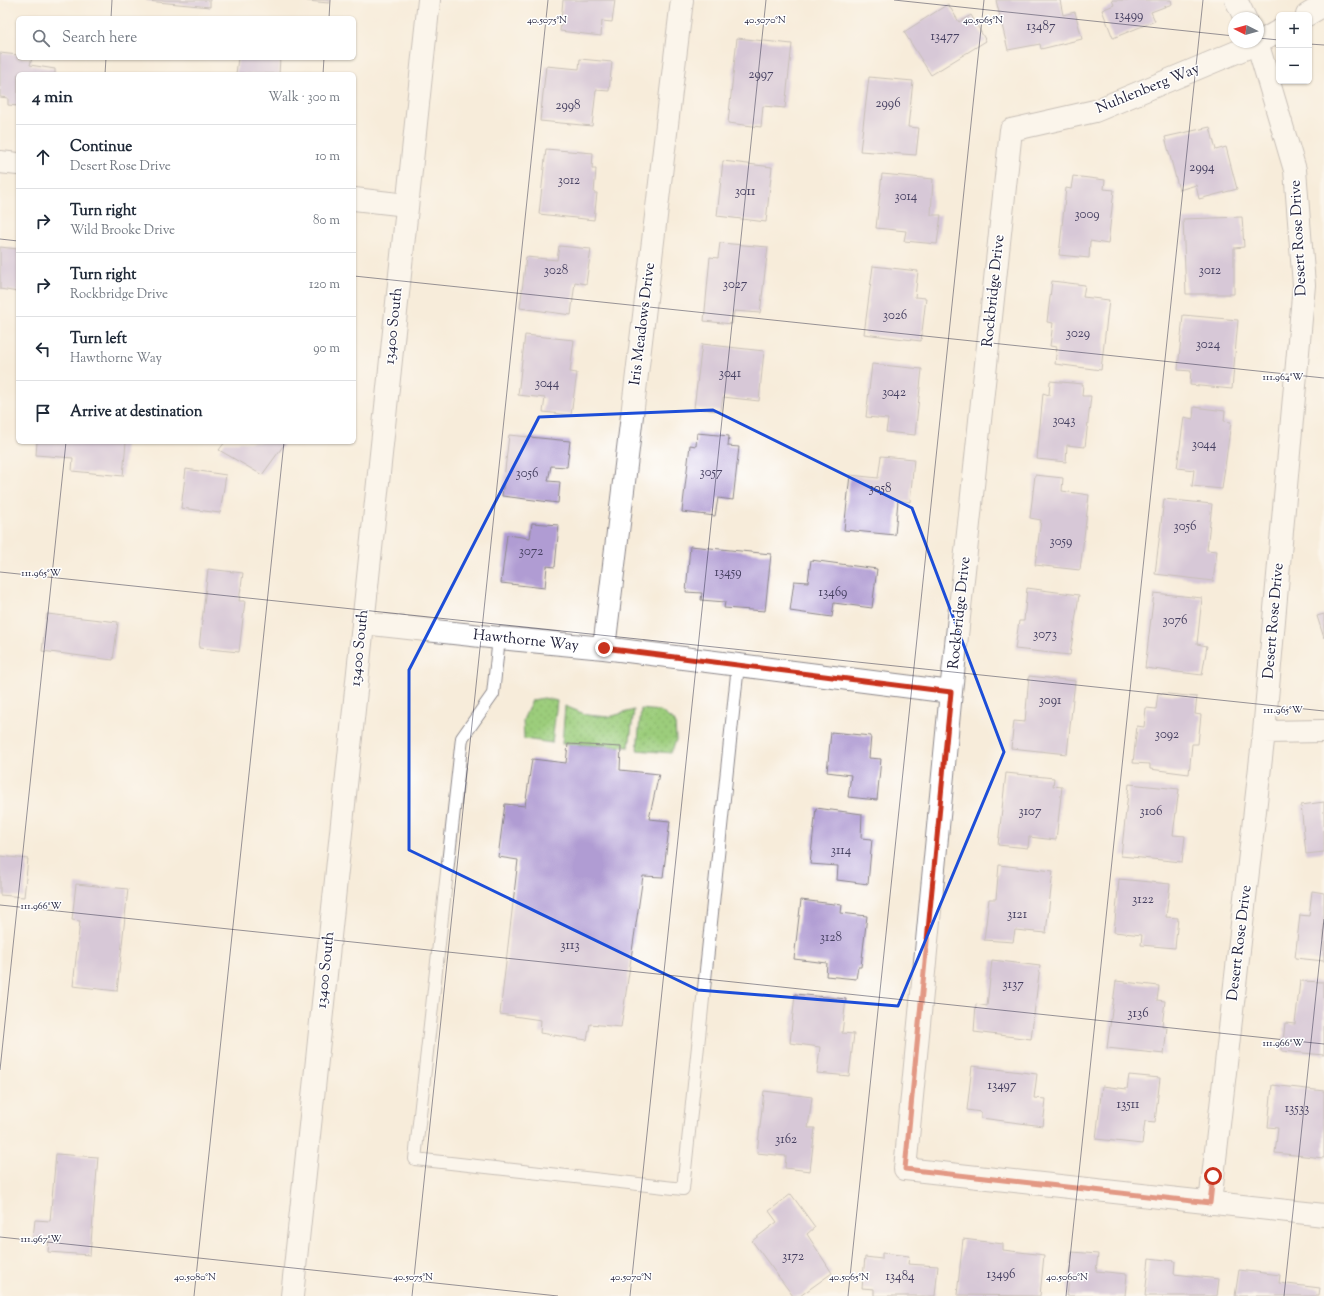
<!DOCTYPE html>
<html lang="en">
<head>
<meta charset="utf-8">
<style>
  :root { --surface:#fff; --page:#f2f2f3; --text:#1f2937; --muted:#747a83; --line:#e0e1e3 }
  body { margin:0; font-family:"Sorts Mill Goudy",serif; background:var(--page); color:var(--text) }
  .controls { position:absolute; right:12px; top:12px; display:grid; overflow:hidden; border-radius:6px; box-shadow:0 1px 3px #0004 }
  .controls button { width:36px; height:36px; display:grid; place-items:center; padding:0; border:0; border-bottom:1px solid var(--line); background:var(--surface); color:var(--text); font:20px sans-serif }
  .compass { position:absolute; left:1228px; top:12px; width:36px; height:36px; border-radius:50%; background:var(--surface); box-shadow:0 1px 3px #0004; rotate:276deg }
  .stop { position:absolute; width:12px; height:12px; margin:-9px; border:3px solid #c8321e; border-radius:50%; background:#fff }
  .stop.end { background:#c8321e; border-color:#fff; box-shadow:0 1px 4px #0008 }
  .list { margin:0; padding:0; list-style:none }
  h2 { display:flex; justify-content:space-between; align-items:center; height:52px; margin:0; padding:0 16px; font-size:17px }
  h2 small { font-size:13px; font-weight:400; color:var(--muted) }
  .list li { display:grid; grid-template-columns:26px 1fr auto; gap:12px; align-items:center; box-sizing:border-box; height:64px; padding:0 16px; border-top:1px solid var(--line) }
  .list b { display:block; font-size:15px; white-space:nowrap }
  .list p { margin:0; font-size:13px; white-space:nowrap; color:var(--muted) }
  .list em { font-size:13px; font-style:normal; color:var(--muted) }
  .icon { flex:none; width:22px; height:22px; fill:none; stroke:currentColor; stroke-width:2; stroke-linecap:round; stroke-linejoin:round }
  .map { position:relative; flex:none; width:1324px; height:1296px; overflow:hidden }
  .search { position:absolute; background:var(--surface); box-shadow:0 1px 3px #0004; left:16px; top:16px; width:340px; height:44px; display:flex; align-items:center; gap:10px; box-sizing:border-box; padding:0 14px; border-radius:6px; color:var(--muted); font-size:15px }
  .panel { position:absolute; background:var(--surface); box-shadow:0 1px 3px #0004; left:16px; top:72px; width:340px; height:372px; border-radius:6px }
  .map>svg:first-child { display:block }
  .green { fill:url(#green-dots); stroke:#5f785c }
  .building { fill:#b09cd3 }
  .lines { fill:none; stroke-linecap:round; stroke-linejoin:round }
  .lane-casing { stroke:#8c878a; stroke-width:14 }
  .street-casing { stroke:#8c878a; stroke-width:24 }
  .secondary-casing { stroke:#8c878a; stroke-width:24 }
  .lane { stroke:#fff; stroke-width:12 }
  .street { stroke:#fff; stroke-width:22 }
  .secondary { stroke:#fff; stroke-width:22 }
  .route { stroke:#c8321e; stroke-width:5 }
  .marked { fill:none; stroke:#1d4ed8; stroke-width:3; stroke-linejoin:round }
  .ticks { fill:none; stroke:#22223b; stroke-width:1; stroke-opacity:0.45 }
  .labels { text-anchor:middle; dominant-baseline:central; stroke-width:3; stroke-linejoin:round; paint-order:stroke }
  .number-label { font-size:13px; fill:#464061 }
  .street-label { font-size:15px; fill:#22223b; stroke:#fff }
  .ticks-label { font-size:10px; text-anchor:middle; fill:#22223b; stroke:#fff; stroke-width:3; stroke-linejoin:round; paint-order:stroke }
</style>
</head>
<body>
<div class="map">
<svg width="1324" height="1296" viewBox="0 0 1324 1296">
  <defs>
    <pattern id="green-dots" width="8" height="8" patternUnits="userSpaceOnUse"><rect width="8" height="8" fill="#9ccd7c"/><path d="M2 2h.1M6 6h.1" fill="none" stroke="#86b06c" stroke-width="1.8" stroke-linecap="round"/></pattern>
  </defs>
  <rect width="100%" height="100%" fill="#fff"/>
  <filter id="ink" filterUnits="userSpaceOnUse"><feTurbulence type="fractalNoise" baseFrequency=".025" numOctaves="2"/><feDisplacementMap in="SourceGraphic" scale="8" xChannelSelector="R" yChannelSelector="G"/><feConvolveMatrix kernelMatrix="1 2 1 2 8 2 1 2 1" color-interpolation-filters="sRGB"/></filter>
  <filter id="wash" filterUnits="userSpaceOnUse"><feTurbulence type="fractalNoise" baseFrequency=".012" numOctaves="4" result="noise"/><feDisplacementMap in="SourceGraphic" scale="16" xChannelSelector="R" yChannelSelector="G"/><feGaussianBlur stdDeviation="0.9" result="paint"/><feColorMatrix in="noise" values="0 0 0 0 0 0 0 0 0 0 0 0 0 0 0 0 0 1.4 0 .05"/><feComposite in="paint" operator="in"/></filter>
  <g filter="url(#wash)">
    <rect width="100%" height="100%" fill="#f7ecda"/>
    <path class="green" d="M 544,698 L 557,701 L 552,743 L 524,739 L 523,720 L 532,700 Z
      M 565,706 L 587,715 L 609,717 L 634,710 L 629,747 L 562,744 Z
      M 641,709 L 660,711 L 675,722 L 676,740 L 671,753 L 637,750 Z"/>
    <g id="blocks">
      <path class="building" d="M 147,0 L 210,0 L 210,7 L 147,1 Z
        M 307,0 L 329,0 L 329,3 L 307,1 Z
        M 563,0 L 615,0 L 612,22 L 602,21 L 601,36 L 560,31 Z
        M 996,0 L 1060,0 L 1063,15 L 1075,12 L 1082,39 L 1041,49 L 1040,44 L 1008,50 Z
        M 1112,0 L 1171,0 L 1172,4 L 1151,12 L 1155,21 L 1113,38 L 1102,10 L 1114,5 Z
        M 948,4 L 959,22 L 971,15 L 986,41 L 931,75 L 904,32 Z
        M 737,38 L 792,44 L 785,108 L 763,106 L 761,127 L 728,123 Z
        M 0,53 L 18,55 L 18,58 L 32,58 L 30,65 L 55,69 L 55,74 L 18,74 L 18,106 L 8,105 L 8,98 L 0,97 Z
        M 238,58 L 280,58 L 279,74 L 236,74 Z
        M 580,59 L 612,62 L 609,91 L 596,90 L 592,126 L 540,121 L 546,66 L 579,69 Z
        M 869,77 L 913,81 L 908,127 L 919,128 L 916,155 L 860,151 Z
        M 1210,127 L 1216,150 L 1226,147 L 1237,189 L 1199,199 L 1196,185 L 1179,190 L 1165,137 Z
        M 546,149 L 593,153 L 592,169 L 596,169 L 594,193 L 597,193 L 594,220 L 539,214 Z
        M 723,161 L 772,167 L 766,222 L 717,216 Z
        M 882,174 L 933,179 L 931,215 L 941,215 L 937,244 L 904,241 L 906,231 L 876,228 Z
        M 1073,176 L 1105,180 L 1104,189 L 1114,190 L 1108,244 L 1090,241 L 1089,258 L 1059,255 L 1066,188 L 1071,189 Z
        M 1242,217 L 1244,247 L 1234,248 L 1234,294 L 1186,294 L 1183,219 Z
        M 720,243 L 768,247 L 760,313 L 734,311 L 732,324 L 704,321 L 710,257 L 718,258 Z
        M 559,246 L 591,249 L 586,284 L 575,282 L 571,315 L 520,308 L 526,257 L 557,260 Z
        M 0,247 L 18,249 L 18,292 L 0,289 Z
        M 873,266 L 918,271 L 915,297 L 926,298 L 921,341 L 864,334 Z
        M 1052,281 L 1085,285 L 1083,297 L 1109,300 L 1101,370 L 1055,364 L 1057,347 L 1050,346 L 1053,323 L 1047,322 Z
        M 1183,315 L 1238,320 L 1232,389 L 1190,385 L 1191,371 L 1178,370 Z
        M 525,335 L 574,340 L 570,372 L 577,373 L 571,415 L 543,412 L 545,398 L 518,395 Z
        M 702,344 L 764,351 L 759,401 L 723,397 L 721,411 L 694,408 Z
        M 872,364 L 922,369 L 915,435 L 886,432 L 888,419 L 866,417 Z
        M 1050,381 L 1083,384 L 1082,396 L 1091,396 L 1085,447 L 1067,445 L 1066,462 L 1037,459 L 1043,393 L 1049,395 Z
        M 1194,407 L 1225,411 L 1224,421 L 1231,422 L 1222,489 L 1192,486 L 1194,470 L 1177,468 L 1184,417 L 1193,419 Z
        M 697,433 L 729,436 L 728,446 L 739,447 L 733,500 L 718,498 L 715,516 L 682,512 L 690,445 L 696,446 Z
        M 509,435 L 570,441 L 567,467 L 551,466 L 548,481 L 560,482 L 558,503 L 502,496 Z
        M 37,442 L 126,442 L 123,476 L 72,471 L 73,458 L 36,455 Z
        M 225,442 L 286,442 L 262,475 L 219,450 Z
        M 881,456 L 914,459 L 910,502 L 898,500 L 895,535 L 844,530 L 850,475 L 878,478 Z
        M 186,469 L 226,475 L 220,513 L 181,508 Z
        M 1035,475 L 1063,478 L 1062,491 L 1089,495 L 1080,570 L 1035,565 L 1041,520 L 1030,518 Z
        M 1164,499 L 1212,504 L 1207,550 L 1217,551 L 1213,581 L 1155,574 Z
        M 532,523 L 559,525 L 555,567 L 547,566 L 545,588 L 501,583 L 507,535 L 530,538 Z
        M 690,546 L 771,554 L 765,611 L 724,608 L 725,602 L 701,600 L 702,593 L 686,592 Z
        M 811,560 L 877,569 L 872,608 L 834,603 L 832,617 L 790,611 L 794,581 L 808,582 Z
        M 208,569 L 243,573 L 239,601 L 245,601 L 239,652 L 199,648 Z
        M 1027,588 L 1079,595 L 1070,655 L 1015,649 L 1019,621 L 1024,621 Z
        M 1154,593 L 1202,598 L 1197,644 L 1207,646 L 1202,675 L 1145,668 Z
        M 47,614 L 118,622 L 113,660 L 42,651 Z
        M 1324,614 L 1324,638 L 1317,616 Z
        M 1029,676 L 1075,681 L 1067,754 L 1011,748 L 1014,721 L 1025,722 Z
        M 1158,693 L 1197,697 L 1195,714 L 1201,715 L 1198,744 L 1192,744 L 1189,774 L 1150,769 L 1150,764 L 1133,763 L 1137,726 L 1144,727 L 1146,708 L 1156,709 Z
        M 831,732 L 871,736 L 869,758 L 881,759 L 877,800 L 848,797 L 851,775 L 827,772 Z
        M 568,744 L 621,747 L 620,770 L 659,774 L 649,819 L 670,821 L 663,877 L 643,876 L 621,1027 L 590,1024 L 587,1040 L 540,1033 L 541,1020 L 500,1014 L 518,860 L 498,857 L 505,804 L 525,806 L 532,759 L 566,763 Z
        M 1006,773 L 1054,778 L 1053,786 L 1062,787 L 1056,840 L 1029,837 L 1028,848 L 998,845 Z
        M 1129,784 L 1179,789 L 1173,835 L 1185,836 L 1182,862 L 1121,856 Z
        M 1324,802 L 1324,852 L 1306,854 L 1301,805 Z
        M 816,808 L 862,814 L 861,838 L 872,839 L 868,884 L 837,880 L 838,866 L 810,864 Z
        M 0,856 L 28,859 L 24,897 L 0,895 Z
        M 999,865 L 1053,871 L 1046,933 L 1015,930 L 1013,942 L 984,940 L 989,899 L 996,899 Z
        M 1119,879 L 1170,884 L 1166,917 L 1178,918 L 1175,948 L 1141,945 L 1142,935 L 1114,932 Z
        M 76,884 L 128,889 L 117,991 L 73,986 L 80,921 L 72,920 Z
        M 1312,891 L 1324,893 L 1324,961 L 1295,958 L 1300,915 L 1309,916 Z
        M 801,900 L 842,905 L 841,913 L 867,916 L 861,967 L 858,967 L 856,979 L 826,976 L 827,963 L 794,959 Z
        M 992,960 L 1040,966 L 1031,1039 L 974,1032 L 976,1004 L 987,1006 Z
        M 1116,981 L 1159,986 L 1157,1000 L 1165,1001 L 1162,1026 L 1167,1027 L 1164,1054 L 1107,1048 Z
        M 1300,981 L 1324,982 L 1324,1055 L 1282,1051 L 1285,1023 L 1295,1024 Z
        M 795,994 L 846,999 L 842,1033 L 854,1034 L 849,1076 L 817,1073 L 820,1047 L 790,1043 Z
        M 972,1066 L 1037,1074 L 1034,1098 L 1046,1099 L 1043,1126 L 981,1118 L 981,1112 L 967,1110 Z
        M 1129,1075 L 1160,1078 L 1155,1122 L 1145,1121 L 1142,1144 L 1096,1139 L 1102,1086 L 1127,1089 Z
        M 1272,1085 L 1324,1091 L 1324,1158 L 1275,1153 L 1278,1128 L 1268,1127 Z
        M 764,1091 L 812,1097 L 808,1128 L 815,1128 L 810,1171 L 785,1168 L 786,1156 L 757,1153 Z
        M 56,1154 L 98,1157 L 90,1255 L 48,1252 L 49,1239 L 33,1238 L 35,1220 L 50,1221 Z
        M 791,1194 L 815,1227 L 807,1234 L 832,1273 L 800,1296 L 793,1296 L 752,1241 L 777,1222 L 769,1211 Z
        M 963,1239 L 1003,1244 L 1003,1250 L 1044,1255 L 1040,1296 L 957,1295 Z
        M 1072,1252 L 1098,1254 L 1096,1271 L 1127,1274 L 1125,1296 L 1067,1296 Z
        M 882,1253 L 909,1256 L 908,1264 L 938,1266 L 935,1296 L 874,1296 L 874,1289 L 862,1288 L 865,1257 L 882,1259 Z
        M 1149,1258 L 1175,1261 L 1174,1274 L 1219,1279 L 1217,1296 L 1145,1296 Z
        M 1239,1270 L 1280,1275 L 1279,1283 L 1320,1288 L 1319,1296 L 1235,1296 Z"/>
    </g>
  </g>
  <g filter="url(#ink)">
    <use href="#blocks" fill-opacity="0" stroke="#8c878a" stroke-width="1"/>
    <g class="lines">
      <defs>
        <path id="lane" d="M 499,638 L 493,694 L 462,738 L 415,1159 L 683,1189 L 738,665"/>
        <path id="street" d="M 1236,0 L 1245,18
          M 1307,15 L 1324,5
          M 1279,31 L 1258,43 L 1095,111 L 1011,130 L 951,692 L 905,1169 L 1324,1215
          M 0,162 L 18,164
          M 354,199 L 407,205
          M 363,623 L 499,638 L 604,648 L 951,692
          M 604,648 L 682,0
          M 1264,732 L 1324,731
          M 1210,1203 L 1264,732 L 1304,285 L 1295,170 L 1257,42"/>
        <path id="secondary" d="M 292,1296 L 429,0"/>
      </defs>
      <use href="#lane" class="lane-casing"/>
      <use href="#street" class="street-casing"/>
      <use href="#secondary" class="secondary-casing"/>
      <use href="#lane" class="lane"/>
      <use href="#street" class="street"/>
      <use href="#secondary" class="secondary"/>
    </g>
  </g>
  <g class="lines" filter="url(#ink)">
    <path class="route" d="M 604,648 L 951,692 L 905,1169 L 1210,1203 L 1213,1176"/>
  </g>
  <path d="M0 0H1324V1296H0ZM 713,410 L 912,508 L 1004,752 L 898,1006 L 698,990 L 409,850 L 409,670 L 539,417 Z" fill="#f7ecda" fill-opacity=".55" fill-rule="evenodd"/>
  <path class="marked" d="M 713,410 L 912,508 L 1004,752 L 898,1006 L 698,990 L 409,850 L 409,670 L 539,417 Z"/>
  <path class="ticks" d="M 894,0 L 1234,36M 111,18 L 112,0M 329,18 L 330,0M 1258,38 L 1279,40M 1309,44 L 1324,45M 105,74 L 106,58M 323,74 L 324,58M 0,239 L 18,241M 354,276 L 1324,378M 0,572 L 1324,711M 0,905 L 1324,1044M 0,1070 L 66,442M 0,1237 L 558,1296M 194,1296 L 284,442M 412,1296 L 548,0M 630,1296 L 766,0M 848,1296 L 984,0M 1066,1296 L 1203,0M 1284,1296 L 1324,919"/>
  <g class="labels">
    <g class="number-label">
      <text x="1129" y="16">13499</text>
      <text x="1041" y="27">13487</text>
      <text x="945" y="37">13477</text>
      <text x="761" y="75">2997</text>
      <text x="888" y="104">2996</text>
      <text x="568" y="106">2998</text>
      <text x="1202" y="168">2994</text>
      <text x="569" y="181">3012</text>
      <text x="745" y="192">3011</text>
      <text x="906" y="197">3014</text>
      <text x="1087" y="215">3009</text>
      <text x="556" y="271">3028</text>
      <text x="1210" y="271">3012</text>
      <text x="735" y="285">3027</text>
      <text x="895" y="316">3026</text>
      <text x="1078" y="334">3029</text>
      <text x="1208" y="345">3024</text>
      <text x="730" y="374">3041</text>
      <text x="547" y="384">3044</text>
      <text x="894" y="393">3042</text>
      <text x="1064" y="421">3043</text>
      <text x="1204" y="445">3044</text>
      <text x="711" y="473">3057</text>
      <text x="527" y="474">3056</text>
      <text x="880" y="489">3058</text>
      <text x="1185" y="527">3056</text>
      <text x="1061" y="542">3059</text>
      <text x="531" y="552">3072</text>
      <text x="728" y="573">13459</text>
      <text x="833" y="593">13469</text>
      <text x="1175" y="621">3076</text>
      <text x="1045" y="635">3073</text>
      <text x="1050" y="701">3091</text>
      <text x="1167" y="735">3092</text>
      <text x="1030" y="812">3107</text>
      <text x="1151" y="812">3106</text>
      <text x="841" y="851">3114</text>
      <text x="1143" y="900">3122</text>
      <text x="1017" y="915">3121</text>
      <text x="831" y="938">3128</text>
      <text x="570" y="946">3113</text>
      <text x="1013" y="985">3137</text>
      <text x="1138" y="1014">3136</text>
      <text x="1002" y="1086">13497</text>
      <text x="1128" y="1105">13511</text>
      <text x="1297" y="1109">13533</text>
      <text x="786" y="1140">3162</text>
      <text x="793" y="1257">3172</text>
      <text x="1001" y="1275">13496</text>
      <text x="900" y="1277">13484</text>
    </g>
    <g class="street-label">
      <text transform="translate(1148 89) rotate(-22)">Nuhlenberg Way</text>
      <text transform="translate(1299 238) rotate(-93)">Desert Rose Drive</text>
      <text transform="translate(994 291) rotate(-84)">Rockbridge Drive</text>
      <text transform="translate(643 324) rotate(-83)">Iris Meadows Drive</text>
      <text transform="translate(394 326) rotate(-84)">13400 South</text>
      <text transform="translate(960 613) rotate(-84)">Rockbridge Drive</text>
      <text transform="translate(1274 621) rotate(-85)">Desert Rose Drive</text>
      <text transform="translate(526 641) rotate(6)">Hawthorne Way</text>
      <text transform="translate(360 648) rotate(-84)">13400 South</text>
      <text transform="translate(1240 943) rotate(-83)">Desert Rose Drive</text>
      <text transform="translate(326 970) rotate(-84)">13400 South</text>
    </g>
  </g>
  <g class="ticks-label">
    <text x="547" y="23">40.5075°N</text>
    <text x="765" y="23">40.5070°N</text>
    <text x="983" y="23">40.5065°N</text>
    <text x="1283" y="380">111.964°W</text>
    <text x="41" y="576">111.965°W</text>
    <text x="1283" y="713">111.965°W</text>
    <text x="41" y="909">111.966°W</text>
    <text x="1283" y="1046">111.966°W</text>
    <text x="41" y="1242">111.967°W</text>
    <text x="195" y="1280">40.5080°N</text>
    <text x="413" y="1280">40.5075°N</text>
    <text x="631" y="1280">40.5070°N</text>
    <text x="849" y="1280">40.5065°N</text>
    <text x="1067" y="1280">40.5060°N</text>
  </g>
</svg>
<div class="controls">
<button>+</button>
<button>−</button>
</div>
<svg class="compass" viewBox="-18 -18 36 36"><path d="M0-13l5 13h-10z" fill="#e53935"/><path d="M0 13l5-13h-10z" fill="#747a83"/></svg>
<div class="stop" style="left:1213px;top:1176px"></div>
<div class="stop end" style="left:604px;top:648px"></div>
<div class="search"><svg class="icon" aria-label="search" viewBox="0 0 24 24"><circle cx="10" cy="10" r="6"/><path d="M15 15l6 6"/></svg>Search here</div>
<section class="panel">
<h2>4 min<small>Walk · 300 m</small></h2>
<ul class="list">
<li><svg class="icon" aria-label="ahead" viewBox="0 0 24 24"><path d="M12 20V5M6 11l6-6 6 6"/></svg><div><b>Continue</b><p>Desert Rose Drive</p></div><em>10 m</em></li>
<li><svg class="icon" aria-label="right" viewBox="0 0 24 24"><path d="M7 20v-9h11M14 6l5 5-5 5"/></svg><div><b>Turn right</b><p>Wild Brooke Drive</p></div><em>80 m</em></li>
<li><svg class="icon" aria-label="right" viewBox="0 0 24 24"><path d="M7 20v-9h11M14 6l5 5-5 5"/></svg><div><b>Turn right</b><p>Rockbridge Drive</p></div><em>120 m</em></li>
<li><svg class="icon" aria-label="left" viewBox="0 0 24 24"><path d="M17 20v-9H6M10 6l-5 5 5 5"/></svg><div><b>Turn left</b><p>Hawthorne Way</p></div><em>90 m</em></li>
<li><svg class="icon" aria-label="arrive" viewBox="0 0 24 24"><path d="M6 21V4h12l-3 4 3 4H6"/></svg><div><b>Arrive at destination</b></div></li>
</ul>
</section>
</div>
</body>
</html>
